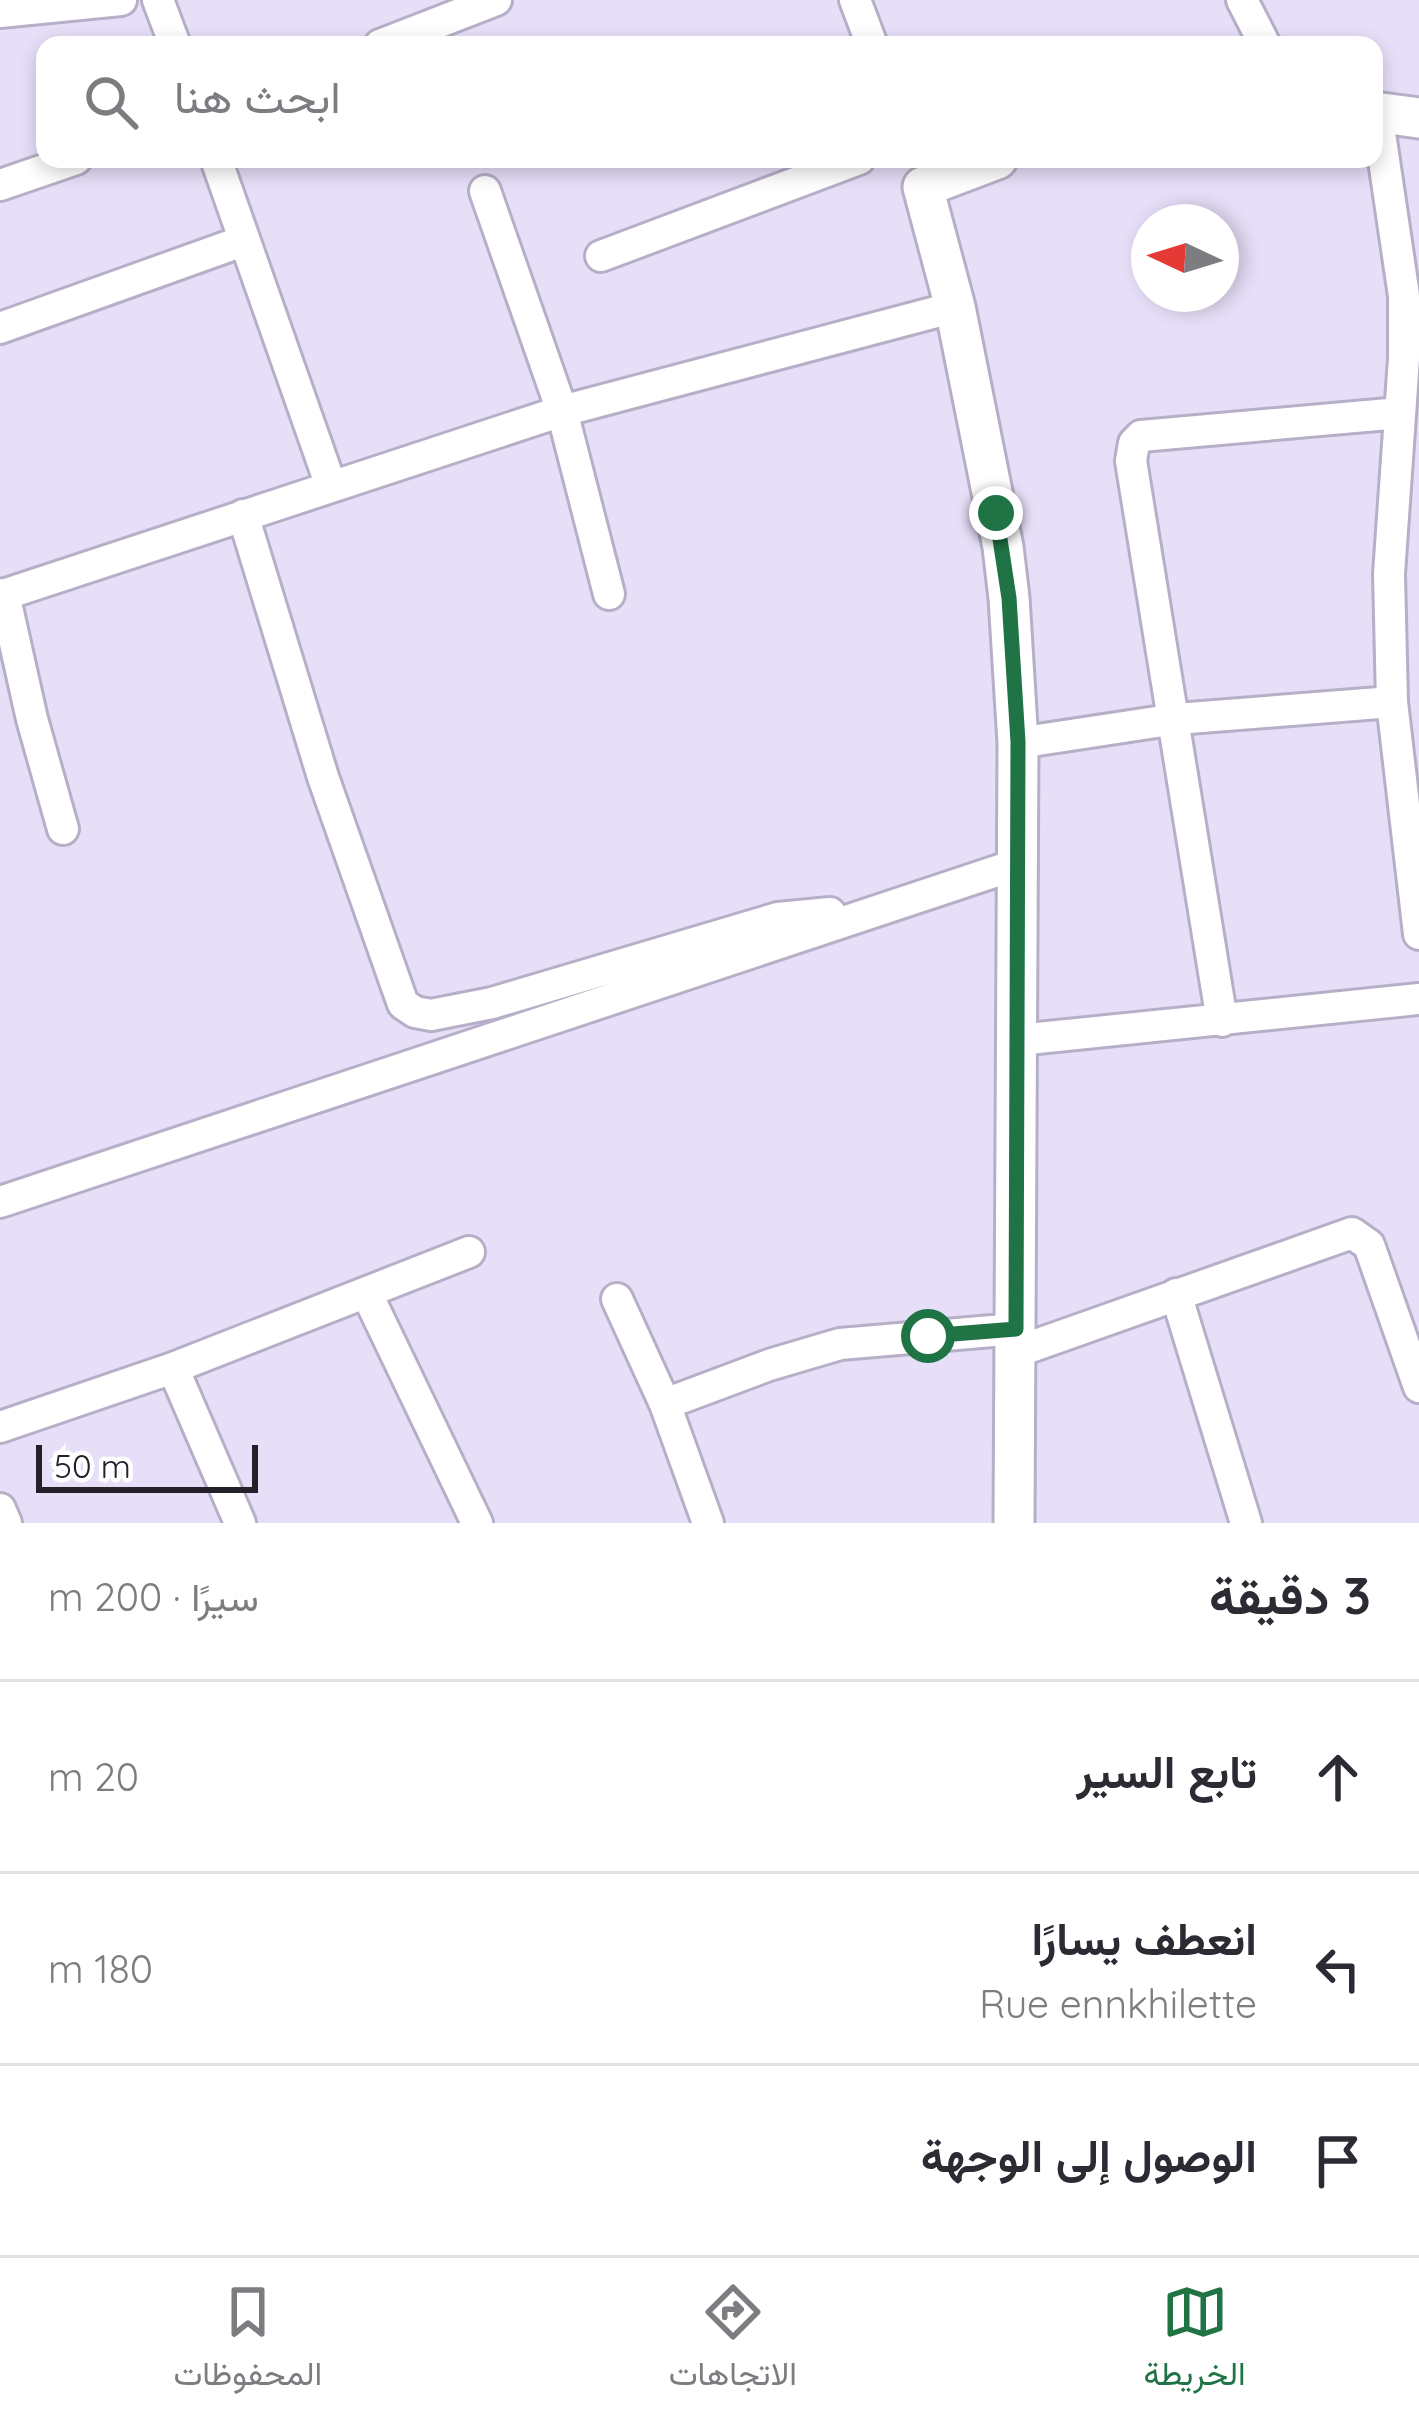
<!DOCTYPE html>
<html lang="ar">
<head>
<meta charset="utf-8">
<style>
  :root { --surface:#fff; --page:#f7f7f7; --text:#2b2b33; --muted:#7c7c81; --line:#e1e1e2; --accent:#1f7345 }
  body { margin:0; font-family:Quicksand,Vazirmatn,sans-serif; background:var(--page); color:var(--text); direction:rtl }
  .compass { position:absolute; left:1131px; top:204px; width:108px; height:108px; border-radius:50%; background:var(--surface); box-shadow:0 6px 18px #0003; rotate:274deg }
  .scale { position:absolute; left:36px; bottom:30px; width:222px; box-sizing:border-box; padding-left:12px; border:6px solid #232029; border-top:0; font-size:33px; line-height:42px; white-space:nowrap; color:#232029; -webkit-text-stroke:9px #fff; paint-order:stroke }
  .stop { position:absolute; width:36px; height:36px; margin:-27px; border:9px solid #1f7345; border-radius:50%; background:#fff }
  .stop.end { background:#1f7345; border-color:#fff; box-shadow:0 3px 12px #0008 }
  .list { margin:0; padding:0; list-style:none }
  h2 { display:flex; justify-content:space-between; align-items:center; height:156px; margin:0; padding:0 48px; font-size:51px }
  h2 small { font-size:39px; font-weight:400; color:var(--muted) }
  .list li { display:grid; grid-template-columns:78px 1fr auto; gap:36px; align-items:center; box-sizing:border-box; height:192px; padding:0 48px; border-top:3px solid var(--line) }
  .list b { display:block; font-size:45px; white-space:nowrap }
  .list p { margin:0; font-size:39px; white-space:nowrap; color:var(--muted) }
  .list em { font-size:39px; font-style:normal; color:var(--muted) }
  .icon { flex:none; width:66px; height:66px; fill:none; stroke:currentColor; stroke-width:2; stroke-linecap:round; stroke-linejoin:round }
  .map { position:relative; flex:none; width:1419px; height:1523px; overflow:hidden; direction:ltr }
  .search { position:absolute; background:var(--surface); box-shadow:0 6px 18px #0003; left:36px; right:36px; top:36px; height:132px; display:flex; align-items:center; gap:30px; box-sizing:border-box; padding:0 42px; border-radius:24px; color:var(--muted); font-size:45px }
  .sheet { height:732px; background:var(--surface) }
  nav { display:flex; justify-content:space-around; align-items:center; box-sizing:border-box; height:168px; border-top:3px solid var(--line); background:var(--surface); font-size:33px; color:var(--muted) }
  nav a { display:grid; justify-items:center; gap:6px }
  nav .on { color:var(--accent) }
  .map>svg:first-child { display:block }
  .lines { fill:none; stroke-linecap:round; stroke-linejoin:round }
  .minor-casing { stroke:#b7afc7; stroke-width:36 }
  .tertiary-casing { stroke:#b7afc7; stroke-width:45 }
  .minor { stroke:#fff; stroke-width:30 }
  .tertiary { stroke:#fff; stroke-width:39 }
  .route { stroke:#1f7345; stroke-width:15 }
</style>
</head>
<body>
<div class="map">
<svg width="1419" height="1523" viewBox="0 0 1419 1523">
  <rect width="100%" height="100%" fill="#e7def8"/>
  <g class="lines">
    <defs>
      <path id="minor" d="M 158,0 L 175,45
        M 855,0 L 872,45
        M 1242,0 L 1265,45
        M 0,12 L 121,0
        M 380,45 L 496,0
        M 1377,113 L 1404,296 L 1404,358 L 1389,574 L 1392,702 L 1419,934
        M 216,159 L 331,486
        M 0,185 L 76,159
        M 485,191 L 562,411 L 609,594
        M 601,256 L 859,159
        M 0,328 L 243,241
        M 243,515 L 323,777 L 403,1004 L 415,1012 L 431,1015 L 492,1003 L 778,918 L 830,913
        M 4,594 L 32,719 L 63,829
        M 0,596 L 562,411 L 955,307
        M 1018,743 L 1176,719 L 1392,702
        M 1222,1021 L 1131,461 L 1134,443 L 1141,436 L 1400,413
        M 1018,1040 L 1419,999
        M 0,1202 L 1018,864
        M 367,1294 L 477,1523
        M 1176,1294 L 1246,1523
        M 617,1299 L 665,1404 L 708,1523
        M 1016,1352 L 1352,1233 L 1369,1245 L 1419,1387
        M 173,1368 L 240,1523
        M 665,1404 L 769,1365 L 840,1344 L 1016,1329
        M 0,1427 L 173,1368 L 469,1252
        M 0,1509 L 6,1523"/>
      <path id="tertiary" d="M 1374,112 L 1419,118
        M 997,159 L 923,187 L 955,307 L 1003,547 L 1009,598 L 1018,743 L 1014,1523"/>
    </defs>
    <use href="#minor" class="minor-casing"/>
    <use href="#tertiary" class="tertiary-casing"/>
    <use href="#minor" class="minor"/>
    <use href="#tertiary" class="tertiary"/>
  </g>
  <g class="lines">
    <path class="route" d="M 928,1336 L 1016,1329 L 1018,742 L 1009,598 L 996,513"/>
  </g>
</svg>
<svg class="compass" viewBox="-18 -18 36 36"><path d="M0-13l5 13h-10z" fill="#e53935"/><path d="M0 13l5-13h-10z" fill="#7c7c81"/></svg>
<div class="scale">50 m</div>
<div class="stop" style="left:928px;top:1336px"></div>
<div class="stop end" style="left:996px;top:513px"></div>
<div class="search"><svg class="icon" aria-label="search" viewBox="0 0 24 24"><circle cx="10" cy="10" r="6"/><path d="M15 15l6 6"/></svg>ابحث هنا</div>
</div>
<section class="sheet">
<h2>3 دقيقة<small>سيرًا · 200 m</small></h2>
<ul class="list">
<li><svg class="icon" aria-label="ahead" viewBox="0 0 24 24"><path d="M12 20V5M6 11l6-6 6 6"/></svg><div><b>تابع السير</b></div><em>20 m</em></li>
<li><svg class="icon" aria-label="left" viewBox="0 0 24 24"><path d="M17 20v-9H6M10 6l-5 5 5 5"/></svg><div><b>انعطف يسارًا</b><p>Rue ennkhilette</p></div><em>180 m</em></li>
<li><svg class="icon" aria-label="arrive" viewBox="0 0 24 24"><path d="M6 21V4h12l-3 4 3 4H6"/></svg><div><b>الوصول إلى الوجهة</b></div></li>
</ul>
</section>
<nav>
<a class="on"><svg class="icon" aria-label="map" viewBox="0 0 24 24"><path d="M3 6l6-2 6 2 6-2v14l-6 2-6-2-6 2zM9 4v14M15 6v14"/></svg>الخريطة</a>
<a><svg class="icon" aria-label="directions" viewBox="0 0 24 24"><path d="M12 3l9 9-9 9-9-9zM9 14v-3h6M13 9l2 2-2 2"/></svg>الاتجاهات</a>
<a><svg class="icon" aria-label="saved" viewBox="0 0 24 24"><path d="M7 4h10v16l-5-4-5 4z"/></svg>المحفوظات</a>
</nav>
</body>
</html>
